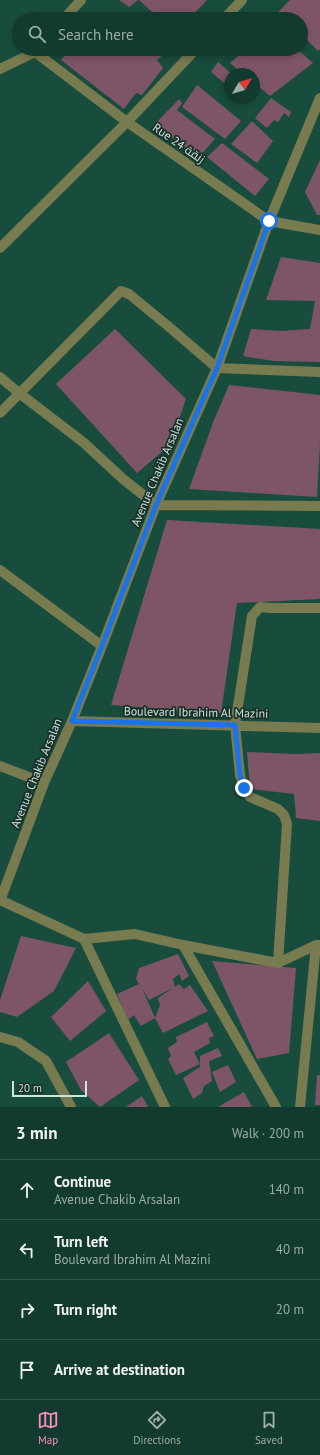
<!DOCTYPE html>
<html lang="en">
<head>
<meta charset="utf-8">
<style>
  :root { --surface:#123a2e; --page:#1b4136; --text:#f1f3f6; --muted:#9cadaa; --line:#31544a; --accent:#fc8fc2 }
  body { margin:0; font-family:"PT Sans",Cairo,sans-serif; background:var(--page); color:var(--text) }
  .compass { position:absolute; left:224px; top:68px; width:36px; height:36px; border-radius:50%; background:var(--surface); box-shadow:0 2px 6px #0003; rotate:52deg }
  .scale { position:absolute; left:12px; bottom:10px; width:75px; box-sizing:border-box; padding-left:4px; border:2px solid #cbe5db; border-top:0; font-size:11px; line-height:14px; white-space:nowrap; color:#cbe5db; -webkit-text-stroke:3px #182e27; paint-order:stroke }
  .stop { position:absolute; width:12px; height:12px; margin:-9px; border:3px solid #1a73e8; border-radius:50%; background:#fff }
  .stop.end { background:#1a73e8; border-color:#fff; box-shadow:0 1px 4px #0008 }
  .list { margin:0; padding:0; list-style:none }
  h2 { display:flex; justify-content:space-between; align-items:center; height:52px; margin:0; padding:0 16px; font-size:17px }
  h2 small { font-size:13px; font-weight:400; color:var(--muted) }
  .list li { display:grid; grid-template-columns:26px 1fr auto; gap:12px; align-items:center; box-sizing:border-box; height:60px; padding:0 16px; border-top:1px solid var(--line) }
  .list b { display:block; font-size:15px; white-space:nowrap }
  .list p { margin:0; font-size:13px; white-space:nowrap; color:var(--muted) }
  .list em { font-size:13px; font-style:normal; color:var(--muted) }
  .icon { flex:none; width:22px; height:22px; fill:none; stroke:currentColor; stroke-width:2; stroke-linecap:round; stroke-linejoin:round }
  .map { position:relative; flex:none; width:320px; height:1107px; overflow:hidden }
  .search { position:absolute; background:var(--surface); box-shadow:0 2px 6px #0003; left:12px; right:12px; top:12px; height:44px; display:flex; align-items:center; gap:10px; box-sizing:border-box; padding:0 14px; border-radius:22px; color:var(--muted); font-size:15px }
  .sheet { height:292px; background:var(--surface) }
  nav { display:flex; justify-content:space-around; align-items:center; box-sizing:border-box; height:56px; border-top:1px solid var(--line); background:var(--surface); font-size:11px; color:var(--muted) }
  nav a { display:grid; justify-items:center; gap:2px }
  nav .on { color:var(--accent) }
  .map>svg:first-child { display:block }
  .building { fill:#7e5567 }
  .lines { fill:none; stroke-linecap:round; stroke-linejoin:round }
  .minor { stroke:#787b4f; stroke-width:10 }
  .route { stroke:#1a73e8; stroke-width:5 }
  .labels { text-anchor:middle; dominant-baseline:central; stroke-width:3.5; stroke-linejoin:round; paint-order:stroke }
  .street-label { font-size:12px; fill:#cbe5db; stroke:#182e27 }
</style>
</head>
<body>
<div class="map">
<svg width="320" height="1107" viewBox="0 0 320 1107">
  <rect width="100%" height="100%" fill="#184d3e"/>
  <path class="building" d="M 119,0 L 138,0 L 129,7 Z
    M 139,0 L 207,0 L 189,19 L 160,19 Z
    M 290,0 L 320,0 L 320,49 L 318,51 L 301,34 L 301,19 L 285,19 L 278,12 Z
    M 70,49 L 155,49 L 163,55 L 157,60 L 163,68 L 142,95 L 136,93 L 124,109 L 61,60 Z
    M 246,49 L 297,49 L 313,63 L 270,96 L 254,83 L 254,74 L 243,74 L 230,63 Z
    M 218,62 L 232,74 L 230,74 L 230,88 L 211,72 Z
    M 197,85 L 241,121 L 225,139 L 182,107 Z
    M 271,98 L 291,112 L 289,117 L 284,113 L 278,122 L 274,120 L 267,128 L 255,118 Z
    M 179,99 L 182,103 L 177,110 L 215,139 L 198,158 L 155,124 Z
    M 252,121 L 273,141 L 257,163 L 231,144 Z
    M 222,143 L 269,179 L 255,196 L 207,157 Z
    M 320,160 L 320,215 L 317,215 L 305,192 Z
    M 281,257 L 320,263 L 320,362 L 273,361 L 243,356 L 251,329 L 281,331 L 310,329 L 315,301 L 266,300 Z
    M 115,329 L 186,399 L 171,444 L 137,473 L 56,384 Z
    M 229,385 L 320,395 L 320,443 L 317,497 L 189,489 L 214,420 Z
    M 167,520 L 320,529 L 320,599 L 237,603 L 221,713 L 111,705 Z
    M 247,752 L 296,754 L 320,753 L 320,821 L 296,818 L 294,794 L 250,789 Z
    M 21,936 L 76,948 L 54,991 L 17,1017 L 0,1012 L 0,1000 Z
    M 178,954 L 189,976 L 182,981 L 179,974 L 173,979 L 175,987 L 179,984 L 184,989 L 190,985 L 208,1011 L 163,1033 L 155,1018 L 160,1005 L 158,998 L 175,987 L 149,1000 L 142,988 L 155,1018 L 141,1026 L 134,1015 L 128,1020 L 117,994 L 139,984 L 136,979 L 139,968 Z
    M 212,961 L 296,968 L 289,1053 L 257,1059 Z
    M 88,981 L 106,1011 L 70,1041 L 51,1017 Z
    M 207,1022 L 214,1036 L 209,1038 L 210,1043 L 194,1052 L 200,1064 L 200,1056 L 218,1048 L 222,1056 L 209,1061 L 212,1081 L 204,1086 L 202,1093 L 193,1099 L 183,1078 L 200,1067 L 200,1064 L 176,1075 L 168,1059 L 171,1056 L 168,1048 L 177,1042 L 176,1037 Z
    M 109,1033 L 139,1080 L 100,1107 L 81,1090 L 66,1062 Z
    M 228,1065 L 236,1082 L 220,1092 L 212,1072 Z
    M 317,1075 L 320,1075 L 320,1105 L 315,1105 Z
    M 244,1092 L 252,1107 L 218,1107 Z
    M 142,1096 L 148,1107 L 126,1107 Z"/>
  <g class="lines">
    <path class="minor" d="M 64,19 L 81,0
      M 224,19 L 242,0
      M 35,52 L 127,122 L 269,221 L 320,230
      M 0,69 L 35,52 L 37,49
      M 0,248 L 127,122 L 196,49
      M 0,377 L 19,393 L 83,442 L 123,479 L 156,505 L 320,506
      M 0,413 L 121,291 L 129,294 L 168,326 L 217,368 L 320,372
      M 0,570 L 102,646
      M 72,721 L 320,728
      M 0,766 L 44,783
      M 0,900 L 84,939 L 135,934 L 183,945 L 278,963 L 316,945 L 320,945
      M 0,901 L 44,783 L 72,721 L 102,646 L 156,505 L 217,368 L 269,221 L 320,98
      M 84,939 L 165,1107
      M 183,945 L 276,1107
      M 278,963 L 287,824 L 284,815 L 278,809 L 250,797 L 244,788 L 240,775 L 235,725 L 252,616 L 260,607 L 271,608 L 320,608
      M 0,1037 L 18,1042 L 46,1061 L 71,1107
      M 300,1107 L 316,945"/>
  </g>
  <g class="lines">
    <path class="route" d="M 244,788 L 240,775 L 235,725 L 72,721 L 102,646 L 156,505 L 217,368 L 269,221"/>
  </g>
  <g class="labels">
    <g class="street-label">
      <text transform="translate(179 143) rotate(35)">Rue 24 زنقة</text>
      <text transform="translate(157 472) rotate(-67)">Avenue Chakib Arsalan</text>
      <text transform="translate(196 712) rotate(1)">Boulevard Ibrahim Al Mazini</text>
      <text transform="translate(36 773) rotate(-68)">Avenue Chakib Arsalan</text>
    </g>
  </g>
</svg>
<svg class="compass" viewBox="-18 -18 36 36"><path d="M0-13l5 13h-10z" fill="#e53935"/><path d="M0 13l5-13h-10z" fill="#9cadaa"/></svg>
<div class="scale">20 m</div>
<div class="stop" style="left:269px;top:221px"></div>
<div class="stop end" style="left:244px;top:788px"></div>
<div class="search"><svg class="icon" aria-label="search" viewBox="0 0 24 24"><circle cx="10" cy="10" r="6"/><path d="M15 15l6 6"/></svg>Search here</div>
</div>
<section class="sheet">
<h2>3 min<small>Walk · 200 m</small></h2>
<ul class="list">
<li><svg class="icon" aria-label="ahead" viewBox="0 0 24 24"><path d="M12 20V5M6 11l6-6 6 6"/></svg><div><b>Continue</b><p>Avenue Chakib Arsalan</p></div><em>140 m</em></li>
<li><svg class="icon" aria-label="left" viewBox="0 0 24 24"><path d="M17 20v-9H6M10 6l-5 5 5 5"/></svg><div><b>Turn left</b><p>Boulevard Ibrahim Al Mazini</p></div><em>40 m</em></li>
<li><svg class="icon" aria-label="right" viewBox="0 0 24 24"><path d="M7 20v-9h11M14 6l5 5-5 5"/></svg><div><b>Turn right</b></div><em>20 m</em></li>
<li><svg class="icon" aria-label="arrive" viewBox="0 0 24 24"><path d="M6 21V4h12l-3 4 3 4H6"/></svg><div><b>Arrive at destination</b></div></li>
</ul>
</section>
<nav>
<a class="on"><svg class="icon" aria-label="map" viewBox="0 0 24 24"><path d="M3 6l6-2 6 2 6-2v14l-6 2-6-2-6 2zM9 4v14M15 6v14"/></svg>Map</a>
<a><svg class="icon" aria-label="directions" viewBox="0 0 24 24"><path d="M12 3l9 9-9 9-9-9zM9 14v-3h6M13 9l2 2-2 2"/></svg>Directions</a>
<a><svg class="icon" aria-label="saved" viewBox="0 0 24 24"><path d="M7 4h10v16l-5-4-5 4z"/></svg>Saved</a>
</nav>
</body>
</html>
